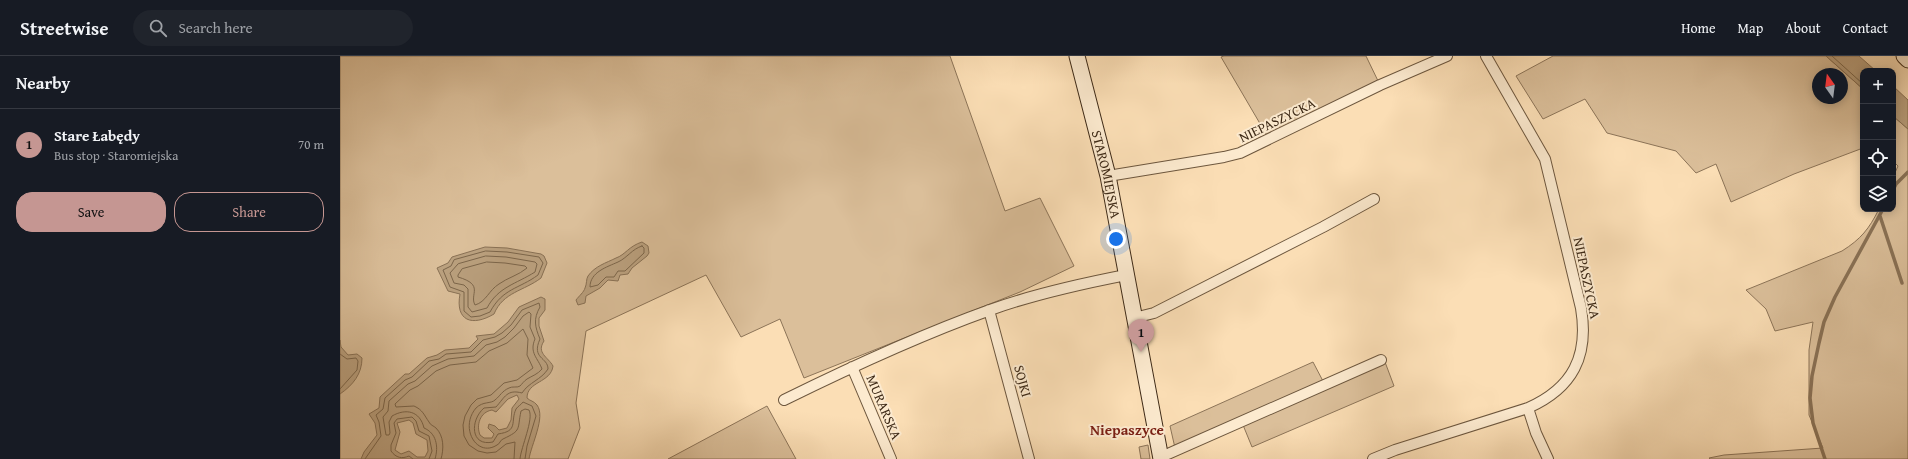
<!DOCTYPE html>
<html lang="en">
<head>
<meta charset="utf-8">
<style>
  :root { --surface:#171b24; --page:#20242c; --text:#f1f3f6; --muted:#9ea1a6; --line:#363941; --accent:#c59692 }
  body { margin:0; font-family:"Gentium Book Plus",serif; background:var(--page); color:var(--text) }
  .controls { position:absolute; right:12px; top:12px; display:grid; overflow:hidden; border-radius:8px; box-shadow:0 2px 10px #0003 }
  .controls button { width:36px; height:36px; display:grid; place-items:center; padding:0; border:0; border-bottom:1px solid var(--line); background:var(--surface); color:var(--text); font:20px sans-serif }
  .compass { position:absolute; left:1472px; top:12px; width:36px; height:36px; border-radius:50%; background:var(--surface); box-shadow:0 2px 10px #0003; rotate:346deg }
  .you { position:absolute; left:776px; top:183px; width:14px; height:14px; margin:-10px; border:3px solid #fff; border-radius:50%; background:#1a73e8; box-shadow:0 0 0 6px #1a73e833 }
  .badge { display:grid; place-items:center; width:26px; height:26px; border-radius:50%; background:var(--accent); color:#111; font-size:13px; font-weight:700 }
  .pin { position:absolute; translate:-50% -33px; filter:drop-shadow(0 1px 2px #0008) }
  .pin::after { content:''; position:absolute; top:21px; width:14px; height:12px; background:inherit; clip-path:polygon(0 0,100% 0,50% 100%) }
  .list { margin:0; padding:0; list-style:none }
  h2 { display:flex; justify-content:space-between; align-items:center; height:52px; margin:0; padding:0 16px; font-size:17px }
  h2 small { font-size:13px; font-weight:400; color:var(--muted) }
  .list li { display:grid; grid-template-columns:26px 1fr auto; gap:12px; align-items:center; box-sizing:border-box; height:72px; padding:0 16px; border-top:1px solid var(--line) }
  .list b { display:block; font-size:15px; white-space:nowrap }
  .list p { margin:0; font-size:13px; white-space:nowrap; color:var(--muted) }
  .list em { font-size:13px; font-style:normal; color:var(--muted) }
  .actions { display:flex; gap:8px; padding:12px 16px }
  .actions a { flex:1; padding:9px 0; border:1px solid var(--accent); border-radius:16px; text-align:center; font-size:14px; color:var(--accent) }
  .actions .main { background:var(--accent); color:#111 }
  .icon { flex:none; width:22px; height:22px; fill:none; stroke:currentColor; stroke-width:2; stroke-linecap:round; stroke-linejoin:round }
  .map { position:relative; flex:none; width:1568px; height:403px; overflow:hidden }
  header { display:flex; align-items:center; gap:24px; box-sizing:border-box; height:56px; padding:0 20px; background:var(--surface); border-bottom:1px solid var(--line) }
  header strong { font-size:19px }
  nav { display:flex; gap:22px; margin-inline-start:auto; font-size:14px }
  .search { width:280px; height:36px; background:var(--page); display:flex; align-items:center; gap:10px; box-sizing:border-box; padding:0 14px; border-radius:22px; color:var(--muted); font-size:15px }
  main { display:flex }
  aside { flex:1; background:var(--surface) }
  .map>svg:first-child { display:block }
  .green { fill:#dbbf9a; stroke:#8c7458; fill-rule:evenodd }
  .water { fill:#bba17f; stroke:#897155; fill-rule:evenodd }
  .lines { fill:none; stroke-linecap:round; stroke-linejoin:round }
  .shore { stroke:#7c664b; stroke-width:1 }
  .stream { stroke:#897155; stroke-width:3.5 }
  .street-casing { stroke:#6d573e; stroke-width:12 }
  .secondary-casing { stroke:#3e2a17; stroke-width:17 }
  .street { stroke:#fceacf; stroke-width:10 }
  .secondary { stroke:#fceacf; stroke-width:15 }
  .labels { text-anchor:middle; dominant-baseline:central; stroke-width:4; stroke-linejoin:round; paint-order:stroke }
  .street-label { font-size:14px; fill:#3e2a17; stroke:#fceacf }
  .neighbourhood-label { font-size:15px; font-weight:bold; fill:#7a1f14; stroke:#fceacf }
</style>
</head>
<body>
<header>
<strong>Streetwise</strong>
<div class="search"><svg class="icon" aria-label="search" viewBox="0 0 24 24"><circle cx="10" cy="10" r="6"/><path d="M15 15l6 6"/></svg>Search here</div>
<nav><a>Home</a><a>Map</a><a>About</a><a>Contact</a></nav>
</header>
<main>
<aside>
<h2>Nearby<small></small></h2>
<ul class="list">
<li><span class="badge">1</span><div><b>Stare Łabędy</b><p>Bus stop · Staromiejska</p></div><em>70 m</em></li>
</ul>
<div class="actions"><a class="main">Save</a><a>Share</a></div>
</aside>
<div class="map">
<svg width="1568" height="403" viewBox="0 0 1568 403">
  <rect width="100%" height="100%" fill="#fbdeb5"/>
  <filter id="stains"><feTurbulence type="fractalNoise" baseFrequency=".005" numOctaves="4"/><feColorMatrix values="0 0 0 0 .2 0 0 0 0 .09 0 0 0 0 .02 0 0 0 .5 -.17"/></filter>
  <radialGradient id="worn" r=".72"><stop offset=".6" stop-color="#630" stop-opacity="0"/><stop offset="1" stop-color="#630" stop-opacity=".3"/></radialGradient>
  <path class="green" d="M 0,0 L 610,0 L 665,155 L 700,142 L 734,210 L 680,236 L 464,322 L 440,263 L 401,281 L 366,219 L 246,275 L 236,347 L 240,372 L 228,403 L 0,403 Z
    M 884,0 L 1026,0 L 1040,29 L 929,83 L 881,1 Z
    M 1213,0 L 1486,0 L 1523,33 L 1523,92 L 1454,118 L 1391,146 L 1376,108 L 1356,117 L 1336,95 L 1267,77 L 1245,43 L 1203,63 L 1176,20 ZM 1478,18 L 1502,18 L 1502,42 L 1478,42 Z
    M 1553,60 L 1568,73 L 1568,403 L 1370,403 L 1369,402 L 1384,399 L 1483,392 L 1469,359 L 1469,294 L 1473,266 L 1435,275 L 1426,253 L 1406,234 L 1502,195 C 1521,183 1529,173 1539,153 L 1553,153 L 1553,121 L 1558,110 L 1553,105 Z
    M 973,306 L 984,327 L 835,392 L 830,370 Z
    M 1045,306 L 1054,330 L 912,391 L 903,369 Z
    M 427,350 L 456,403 L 328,403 Z
    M 808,389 L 810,403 L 801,403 L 799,391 Z"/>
  <path class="water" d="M 1486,0 L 1519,0 L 1536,15 L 1523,15 L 1523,33 Z
    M 1553,30 L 1568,44 L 1568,73 L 1553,60 Z
    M 302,186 L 308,190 L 309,197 L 307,200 L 292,212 L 288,218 L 280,219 L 278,225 L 268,224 L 260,232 L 246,240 L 245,247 L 238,249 L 236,244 C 239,240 244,236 245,232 C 247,228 246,223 248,220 C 255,210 266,207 276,202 C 285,199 289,190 302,186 Z
    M 145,191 L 167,192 L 201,198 L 204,200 L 207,207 L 201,222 C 184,235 163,236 154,258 C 132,271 115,265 120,238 L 108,235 L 97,212 L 108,207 L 112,201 Z
    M 201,241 L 205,243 L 205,254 L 199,262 L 199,270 L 204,285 C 196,297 208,301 213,310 C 211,327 187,325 187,342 C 190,345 194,345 197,349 C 206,361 191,389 189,403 L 21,403 L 24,396 L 37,379 L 35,367 L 29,358 L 39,352 L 40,341 L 65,318 L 69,318 L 87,302 L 97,299 L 105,294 L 129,292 L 138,283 L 136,280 L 154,278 L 168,266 L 179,251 ZM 177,339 L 179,343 L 172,352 L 171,364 L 167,372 L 159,374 L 155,370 L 149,368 L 148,372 L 154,378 L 152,382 L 144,382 L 140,379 C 136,369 140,356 152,354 L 156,356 L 168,343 ZM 69,364 L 73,367 L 76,378 L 87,384 L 88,395 L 85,401 L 77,401 L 69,395 L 61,398 L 55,394 L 60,376 L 57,367 Z
    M 0,284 L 1,291 L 8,299 L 17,298 L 22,302 C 22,318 13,329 0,338 Z"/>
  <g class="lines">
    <path class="shore" d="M 1492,0 L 1523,28
      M 302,190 L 304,192 L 304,197 L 285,215 L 278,215 L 274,221 L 266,221 L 258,229 L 250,231 C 250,216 267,211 278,206 C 287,202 292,193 302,190 Z
      M 146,195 L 167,196 L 199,201 L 203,207 L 198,219 C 179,233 163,232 150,256 L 140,260 L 131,261 L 124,255 L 124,236 L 110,231 L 103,214 L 111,210 L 114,204 Z
      M 146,200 L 166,201 L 195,206 L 197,208 L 195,216 C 176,228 158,231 147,252 L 132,256 L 128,251 L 128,233 L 124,229 L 114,227 L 110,217 L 118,208 Z
      M 147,206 L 165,207 L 185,210 L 187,212 C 179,219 167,222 159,228 C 149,234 146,246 135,249 C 129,238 145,229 118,221 L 118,219 L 122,213 Z
      M 0,298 L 7,303 L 16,302 L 18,305 L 17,314 L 0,333
      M 25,403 L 41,380 L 39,366 L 36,359 L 43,353 L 45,342 L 65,324 L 72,321 L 89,305 L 99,303 L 106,298 L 131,296 L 143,284 L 155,281 L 162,277 L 171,269 L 182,254 L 199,247 L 200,251 C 193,263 195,271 200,283 C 191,303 208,301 208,313 C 201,324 189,326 182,337 C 167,333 165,341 156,351 L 144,352 C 130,364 130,391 153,386 L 158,378 C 179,375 170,366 176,353 C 178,350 181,349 183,346 L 192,350 L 196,360 L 187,390 L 185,403
      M 73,403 L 69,400 C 62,403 56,402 51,395 L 51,389 L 56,377 L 54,367 L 57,363 L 72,361 L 76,365 L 79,375 L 89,380 L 92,395 L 89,403
      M 95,403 C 99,390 96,377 84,372 C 80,355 66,352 52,360 L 49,366 L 50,377 L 49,379 L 46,379 L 43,361 L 48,355 L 49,345 L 68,328 L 75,325 L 92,310 L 108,303 L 134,300 L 146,289 L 157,286 L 165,281 L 174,272 L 183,260 L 189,256 L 191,258 L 190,271 L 195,283 C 189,297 198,302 202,313 C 198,318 192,320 187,323 C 184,325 182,328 180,330 C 178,332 172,330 169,332 C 162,335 160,340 155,344 C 151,348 143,345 136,352 C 119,372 137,402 157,389 C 160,388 160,384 163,383 C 182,374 177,374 181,355 L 185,353 L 189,354 C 194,363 181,391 180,403
      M 101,403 C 104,393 104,380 96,372 C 94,370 90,369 89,366 C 84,359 83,354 74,350 L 56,351 L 55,348 L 70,334 L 78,330 L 96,315 L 110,309 L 136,306 L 149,295 L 167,287 L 183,273 L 188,283 L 187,299 L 193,312 L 177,324 L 164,327 L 151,339 L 137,343 L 131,349 L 125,360 L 123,369 L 124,380 L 129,389 L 138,395 L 147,397 L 156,396 L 166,388 L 175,386 L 174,403"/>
    <path class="stream" d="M 1553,134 L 1556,128 L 1568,116
      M 1540,160 L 1562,227
      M 1485,403 L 1473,367 L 1470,342 L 1472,320 L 1479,287 L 1484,266 L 1495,241 L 1543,153"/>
    <defs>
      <path id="street" d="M 768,120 L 884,101 L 900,97 L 1040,29 L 1107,0
        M 649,254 L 689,403
        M 794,262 L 814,257 L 983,171 L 1034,143
        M 512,311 L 551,403
        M 444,344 C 511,311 580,279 650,254 C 694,238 740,228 786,219
        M 1188,352 L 1196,377 L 1208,403
        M 821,401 L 1041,304
        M 1033,403 L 1055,394 L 1188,352 C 1233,332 1249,300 1241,252 L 1205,103 L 1146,0"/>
      <g id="secondary">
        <path id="s1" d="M 737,0 L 768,120 L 821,403"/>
        <path d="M 1564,0 L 1568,4"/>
      </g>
    </defs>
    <use href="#street" class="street-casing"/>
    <use href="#secondary" class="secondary-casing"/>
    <use href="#street" class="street"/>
    <use href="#secondary" class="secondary"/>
  </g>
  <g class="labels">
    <g class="street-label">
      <text transform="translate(937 64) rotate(-26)">NIEPASZYCKA</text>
      <text stroke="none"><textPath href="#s1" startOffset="122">STAROMIEJSKA</textPath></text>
      <text transform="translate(1247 222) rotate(78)">NIEPASZYCKA</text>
      <text transform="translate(683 325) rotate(75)">SOJKI</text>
      <text transform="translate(544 351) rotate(67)">MURARSKA</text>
    </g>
    <g class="neighbourhood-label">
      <text x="787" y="373">Niepaszyce</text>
    </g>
  </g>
  <rect width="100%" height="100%" filter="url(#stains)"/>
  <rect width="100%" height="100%" fill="url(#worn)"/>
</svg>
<div class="controls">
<button>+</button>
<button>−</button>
<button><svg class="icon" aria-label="locate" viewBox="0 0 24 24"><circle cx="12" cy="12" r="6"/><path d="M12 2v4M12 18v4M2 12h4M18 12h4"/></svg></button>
<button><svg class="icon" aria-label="layers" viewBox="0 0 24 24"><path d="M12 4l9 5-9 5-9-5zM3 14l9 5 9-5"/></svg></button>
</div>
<svg class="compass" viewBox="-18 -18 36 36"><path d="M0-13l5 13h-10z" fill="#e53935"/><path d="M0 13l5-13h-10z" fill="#9ea1a6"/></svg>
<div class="you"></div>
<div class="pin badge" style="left:801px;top:296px">1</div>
</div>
</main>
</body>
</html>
